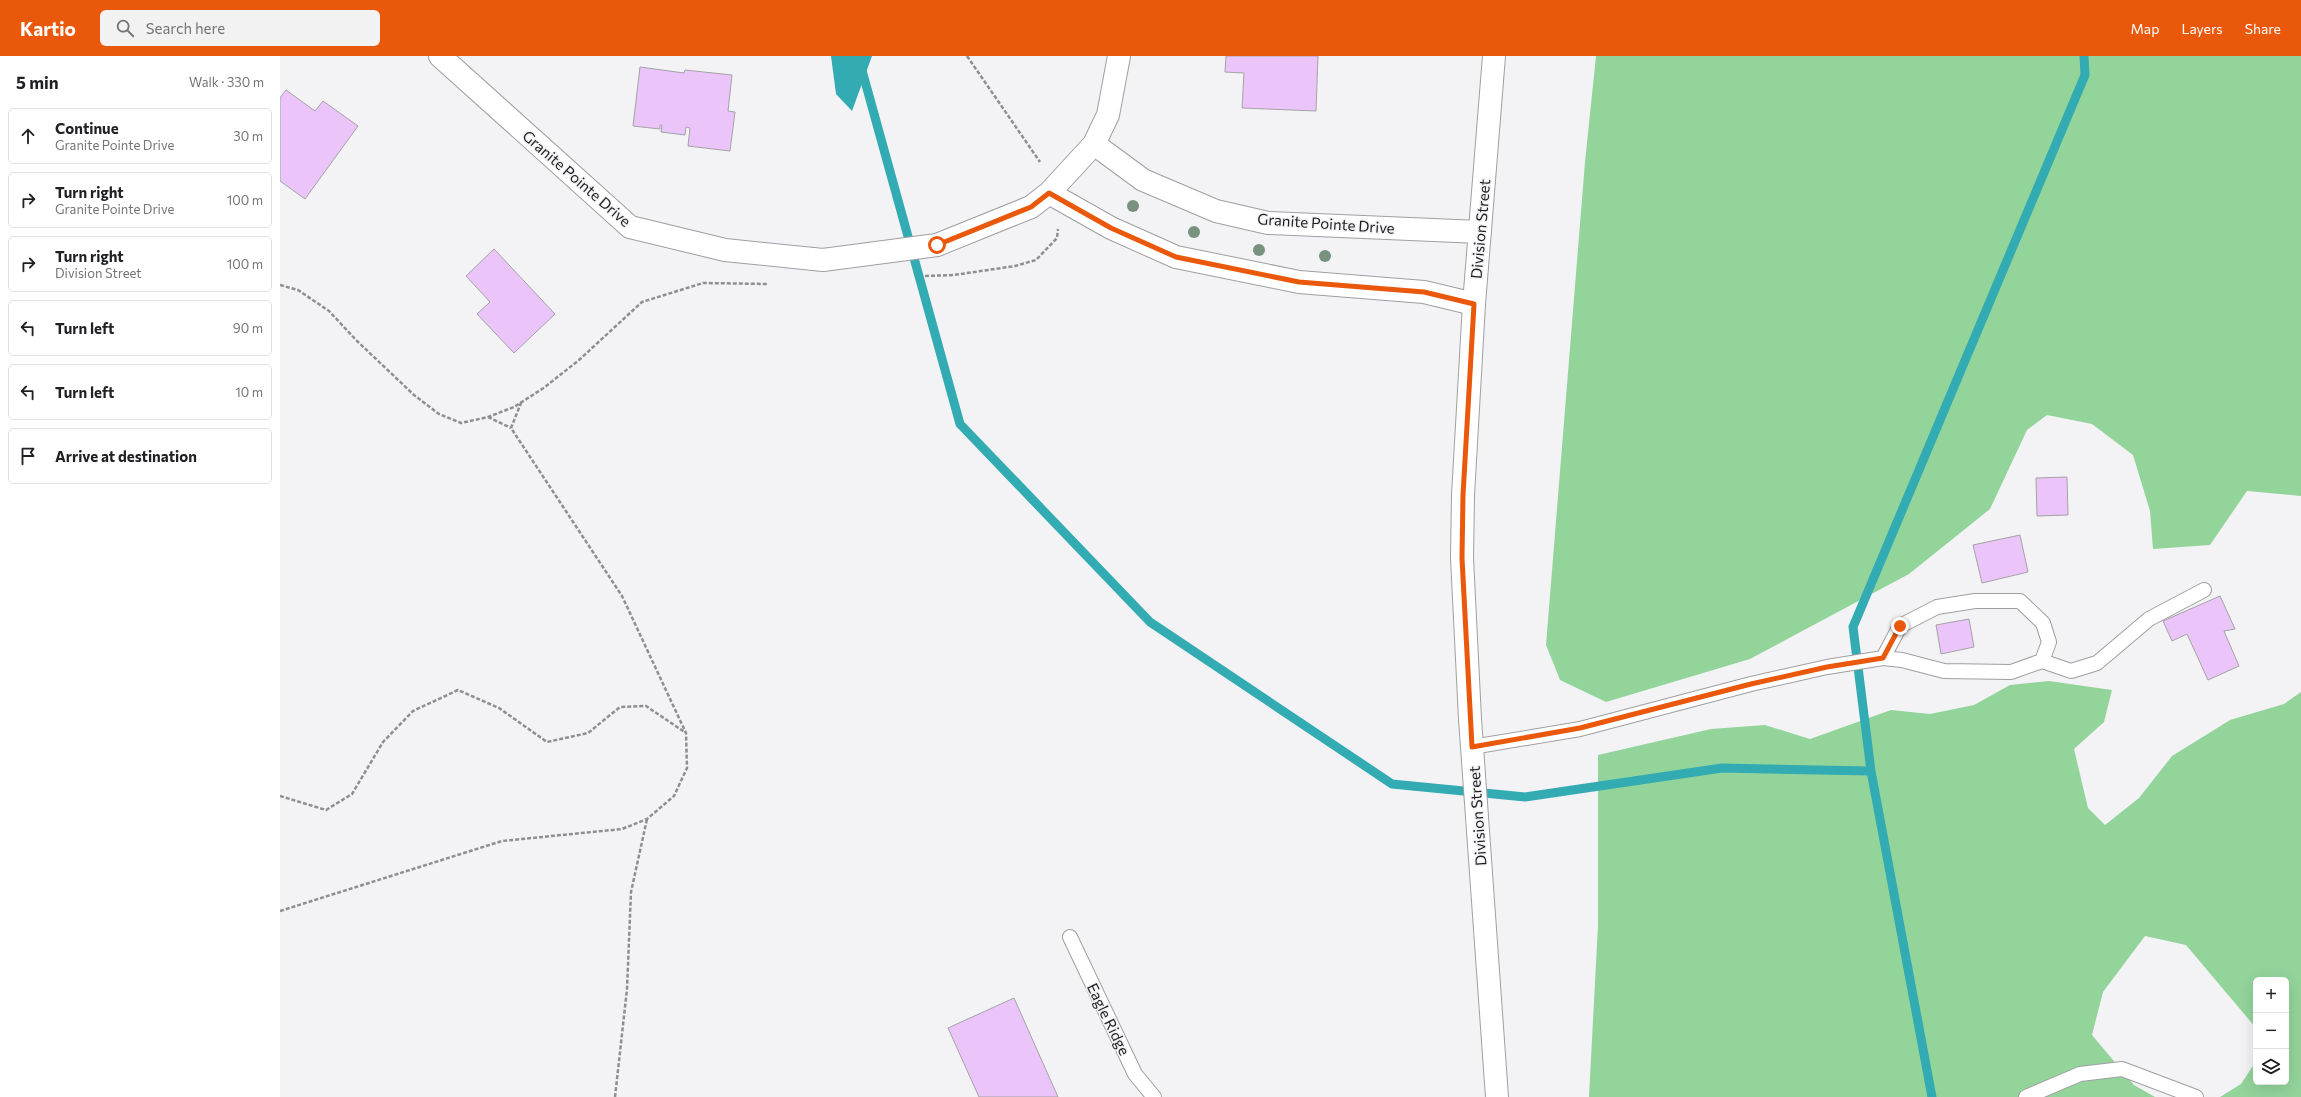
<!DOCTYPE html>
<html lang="en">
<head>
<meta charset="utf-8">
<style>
  :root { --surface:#fff; --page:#f2f2f2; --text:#202124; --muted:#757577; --line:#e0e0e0; --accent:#ea580c }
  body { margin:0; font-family:Commissioner,sans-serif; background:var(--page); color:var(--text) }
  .controls { position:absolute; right:12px; bottom:12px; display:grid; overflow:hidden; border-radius:6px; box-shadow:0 4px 16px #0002 }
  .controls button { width:36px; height:36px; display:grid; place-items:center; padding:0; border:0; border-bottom:1px solid var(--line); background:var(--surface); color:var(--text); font:20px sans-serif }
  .stop { position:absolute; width:12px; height:12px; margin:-9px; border:3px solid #ea580c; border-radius:50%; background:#fff }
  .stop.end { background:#ea580c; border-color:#fff; box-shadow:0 1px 4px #0008 }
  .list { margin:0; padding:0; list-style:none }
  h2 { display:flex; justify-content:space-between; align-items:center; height:52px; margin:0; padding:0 16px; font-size:17px }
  h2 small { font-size:13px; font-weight:400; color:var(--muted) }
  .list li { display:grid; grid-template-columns:26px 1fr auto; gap:12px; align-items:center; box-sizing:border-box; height:56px; margin:0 8px 8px; padding:0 8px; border:1px solid var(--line); border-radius:6px }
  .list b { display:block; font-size:15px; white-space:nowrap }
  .list p { margin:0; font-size:13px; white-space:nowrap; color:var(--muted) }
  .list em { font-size:13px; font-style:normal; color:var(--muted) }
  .icon { flex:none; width:22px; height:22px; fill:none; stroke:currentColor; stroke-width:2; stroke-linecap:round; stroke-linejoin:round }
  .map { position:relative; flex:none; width:2021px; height:1041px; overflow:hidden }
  header { display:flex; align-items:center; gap:24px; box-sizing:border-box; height:56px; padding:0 20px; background:var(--accent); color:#fff }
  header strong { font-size:19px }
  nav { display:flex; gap:22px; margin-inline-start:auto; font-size:14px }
  .search { width:280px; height:36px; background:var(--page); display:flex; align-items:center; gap:10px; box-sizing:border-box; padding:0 14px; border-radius:6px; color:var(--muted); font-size:15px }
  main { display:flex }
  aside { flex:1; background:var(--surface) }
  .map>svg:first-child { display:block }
  .forest { fill:#93d49b }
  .water { fill:#33abb2 }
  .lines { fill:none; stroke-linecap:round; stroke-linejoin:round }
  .stream { stroke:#33abb2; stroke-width:9 }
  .building { fill:#ebc4f9; stroke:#a4a3a5 }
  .lane-casing { stroke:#9f9fa1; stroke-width:16 }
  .street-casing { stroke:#9f9fa1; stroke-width:24 }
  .secondary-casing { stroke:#9f9fa1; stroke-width:24 }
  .path { stroke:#8f8f91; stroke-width:2.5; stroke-dasharray:4 2; stroke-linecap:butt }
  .lane { stroke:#fff; stroke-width:14 }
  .street { stroke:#fff; stroke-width:22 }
  .secondary { stroke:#fff; stroke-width:22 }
  .tree { fill:#799280 }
  .route { stroke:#ea580c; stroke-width:5 }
  .labels { text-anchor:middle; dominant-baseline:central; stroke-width:3; stroke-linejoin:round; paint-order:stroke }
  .street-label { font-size:15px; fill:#1d1d1e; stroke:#f3f3f6 }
</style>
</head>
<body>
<header>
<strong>Kartio</strong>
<div class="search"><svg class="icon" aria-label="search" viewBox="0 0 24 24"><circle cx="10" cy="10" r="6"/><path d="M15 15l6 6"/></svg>Search here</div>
<nav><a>Map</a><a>Layers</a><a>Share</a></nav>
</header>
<main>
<aside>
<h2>5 min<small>Walk · 330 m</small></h2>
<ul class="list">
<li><svg class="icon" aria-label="ahead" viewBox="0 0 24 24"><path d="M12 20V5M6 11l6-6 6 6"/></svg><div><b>Continue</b><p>Granite Pointe Drive</p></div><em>30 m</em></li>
<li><svg class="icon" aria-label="right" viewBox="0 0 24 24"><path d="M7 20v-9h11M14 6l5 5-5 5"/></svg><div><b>Turn right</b><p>Granite Pointe Drive</p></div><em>100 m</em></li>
<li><svg class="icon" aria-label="right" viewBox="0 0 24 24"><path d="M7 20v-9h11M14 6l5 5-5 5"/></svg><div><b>Turn right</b><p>Division Street</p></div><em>100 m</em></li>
<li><svg class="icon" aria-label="left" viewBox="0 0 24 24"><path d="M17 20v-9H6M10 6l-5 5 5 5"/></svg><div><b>Turn left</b></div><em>90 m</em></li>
<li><svg class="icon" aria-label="left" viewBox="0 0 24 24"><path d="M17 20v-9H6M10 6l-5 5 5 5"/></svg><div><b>Turn left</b></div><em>10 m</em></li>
<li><svg class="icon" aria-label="arrive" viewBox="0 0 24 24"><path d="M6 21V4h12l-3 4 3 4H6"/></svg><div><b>Arrive at destination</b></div></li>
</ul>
</aside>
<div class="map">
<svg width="2021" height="1041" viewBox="0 0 2021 1041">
  <rect width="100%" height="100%" fill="#f3f3f6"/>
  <path class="forest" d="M 1316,0 L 2021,0 L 2021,440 L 1967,435 L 1930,489 L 1873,493 L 1870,455 L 1853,399 L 1812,368 L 1767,359 L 1747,374 L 1710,453 L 1629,518 L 1470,603 L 1326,646 L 1280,624 L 1266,589 L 1305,106 Z
    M 1769,625 L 1832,634 L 1824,666 L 1794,693 L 1808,752 L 1825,769 L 1859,742 L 1892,700 L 1950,664 L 2004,648 L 2021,636 L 2021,1041 L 1940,1041 L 1961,1028 L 1976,1005 L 1976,1026 L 2006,1026 L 2006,924 L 1976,924 L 1976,972 L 1906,889 L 1865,880 L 1823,936 L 1812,979 L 1854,1029 L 1875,1041 L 1309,1041 L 1318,869 L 1318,699 L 1431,673 L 1485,669 L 1530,683 L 1611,654 L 1650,658 L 1694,649 L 1730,629 Z"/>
  <path class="water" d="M 551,0 L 592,0 L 572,55 L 556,38 Z"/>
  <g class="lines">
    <path class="stream" d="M 578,0 L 680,368 L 870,566 L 1112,728 L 1245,741 L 1442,712 L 1591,715
      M 1652,1041 L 1591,715 L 1573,571 L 1805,19 L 1804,0"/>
  </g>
  <path class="building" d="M 946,0 L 1038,0 L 1036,55 L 962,52 L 964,17 L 945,16 Z
    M 360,11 L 404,17 L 405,14 L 452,19 L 448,55 L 455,56 L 450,95 L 408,90 L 410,72 L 406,71 L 405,79 L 381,76 L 382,69 L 380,69 L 380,73 L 353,70 Z
    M 6,34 L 35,55 L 43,45 L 78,70 L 25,143 L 0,125 L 0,42 Z
    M 214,193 L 275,258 L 234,297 L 197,258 L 210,246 L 186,220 Z
    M 1787,421 L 1788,459 L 1757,460 L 1756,422 Z
    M 1740,479 L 1748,516 L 1702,527 L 1693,489 Z
    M 1940,540 L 1955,573 L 1944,575 L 1959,610 L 1928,624 L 1907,578 L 1892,585 L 1883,565 Z
    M 1689,563 L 1694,591 L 1661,598 L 1656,569 Z
    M 734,942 L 778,1041 L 699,1041 L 668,972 Z"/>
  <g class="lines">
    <defs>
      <path id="lane" d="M 1762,605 L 1791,615 L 1817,607 L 1869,563 L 1924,534
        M 1192,691 L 1300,673 L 1471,628 L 1547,611 L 1603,602 L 1622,604 L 1664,615 L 1731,616 L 1762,605 L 1769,586 L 1763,567 L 1740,545 L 1695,545 L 1657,551 L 1620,570 L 1603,602
        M 790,881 L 855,1018 L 874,1041
        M 1746,1041 L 1800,1018 L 1842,1013 L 1916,1041"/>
      <path id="street" d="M 160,0 L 350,171 L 445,194 L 543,204 L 657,189 L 751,151 L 769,137 L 814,88 L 828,59 L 839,0
        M 814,88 L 863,124 L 936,155 L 988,167 L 1200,176
        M 769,137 L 831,172 L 896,201 L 1019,226 L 1144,236 L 1194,248"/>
      <path id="secondary" d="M 1214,0 L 1194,248 L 1183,439 L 1182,502 L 1190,663 L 1217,1041"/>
    </defs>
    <use href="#lane" class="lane-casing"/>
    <use href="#street" class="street-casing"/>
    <use href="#secondary" class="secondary-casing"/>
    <path class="path" d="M 687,0 L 760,106
      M 645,220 L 674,219 L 735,210 L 756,204 L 777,182 L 778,173
      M 0,229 L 18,234 L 49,255 L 77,285 L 134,339 L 159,358 L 181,367 L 208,361 L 234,351 L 265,331 L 299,304 L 362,246 L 423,227 L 487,228
      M 208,361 L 231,372
      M 0,740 L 46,754 L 72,738 L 103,686 L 133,655 L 178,634 L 219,652 L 267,686 L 308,677 L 340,651 L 366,650 L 406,677
      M 0,855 L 222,785 L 342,773 L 367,763 L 394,740 L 407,712 L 406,677 L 342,540 L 231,372 L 241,347
      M 335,1041 L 347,933 L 351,836 L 367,763"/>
    <use href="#lane" class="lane"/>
    <use href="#street" class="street"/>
    <use href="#secondary" class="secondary"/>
  </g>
  <g class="tree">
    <circle cx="853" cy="150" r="6"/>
    <circle cx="914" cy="176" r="6"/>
    <circle cx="979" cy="194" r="6"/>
    <circle cx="1045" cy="200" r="6"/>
  </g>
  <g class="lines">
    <path class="route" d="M 657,189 L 751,151 L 769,137 L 831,172 L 896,201 L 1019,226 L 1144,236 L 1194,248 L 1183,439 L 1182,502 L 1192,691 L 1300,672 L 1471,628 L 1547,611 L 1603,602 L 1620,570"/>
  </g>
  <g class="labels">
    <g class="street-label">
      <text transform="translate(297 122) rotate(41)">Granite Pointe Drive</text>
      <text transform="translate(1046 167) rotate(4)">Granite Pointe Drive</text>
      <text transform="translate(1200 173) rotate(-85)">Division Street</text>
      <text transform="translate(1197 760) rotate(-94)">Division Street</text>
      <text transform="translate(829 963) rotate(64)">Eagle Ridge</text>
    </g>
  </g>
</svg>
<div class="controls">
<button>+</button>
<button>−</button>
<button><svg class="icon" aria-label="layers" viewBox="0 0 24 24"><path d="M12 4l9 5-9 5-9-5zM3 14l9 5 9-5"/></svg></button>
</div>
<div class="stop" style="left:657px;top:189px"></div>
<div class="stop end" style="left:1620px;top:570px"></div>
</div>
</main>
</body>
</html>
